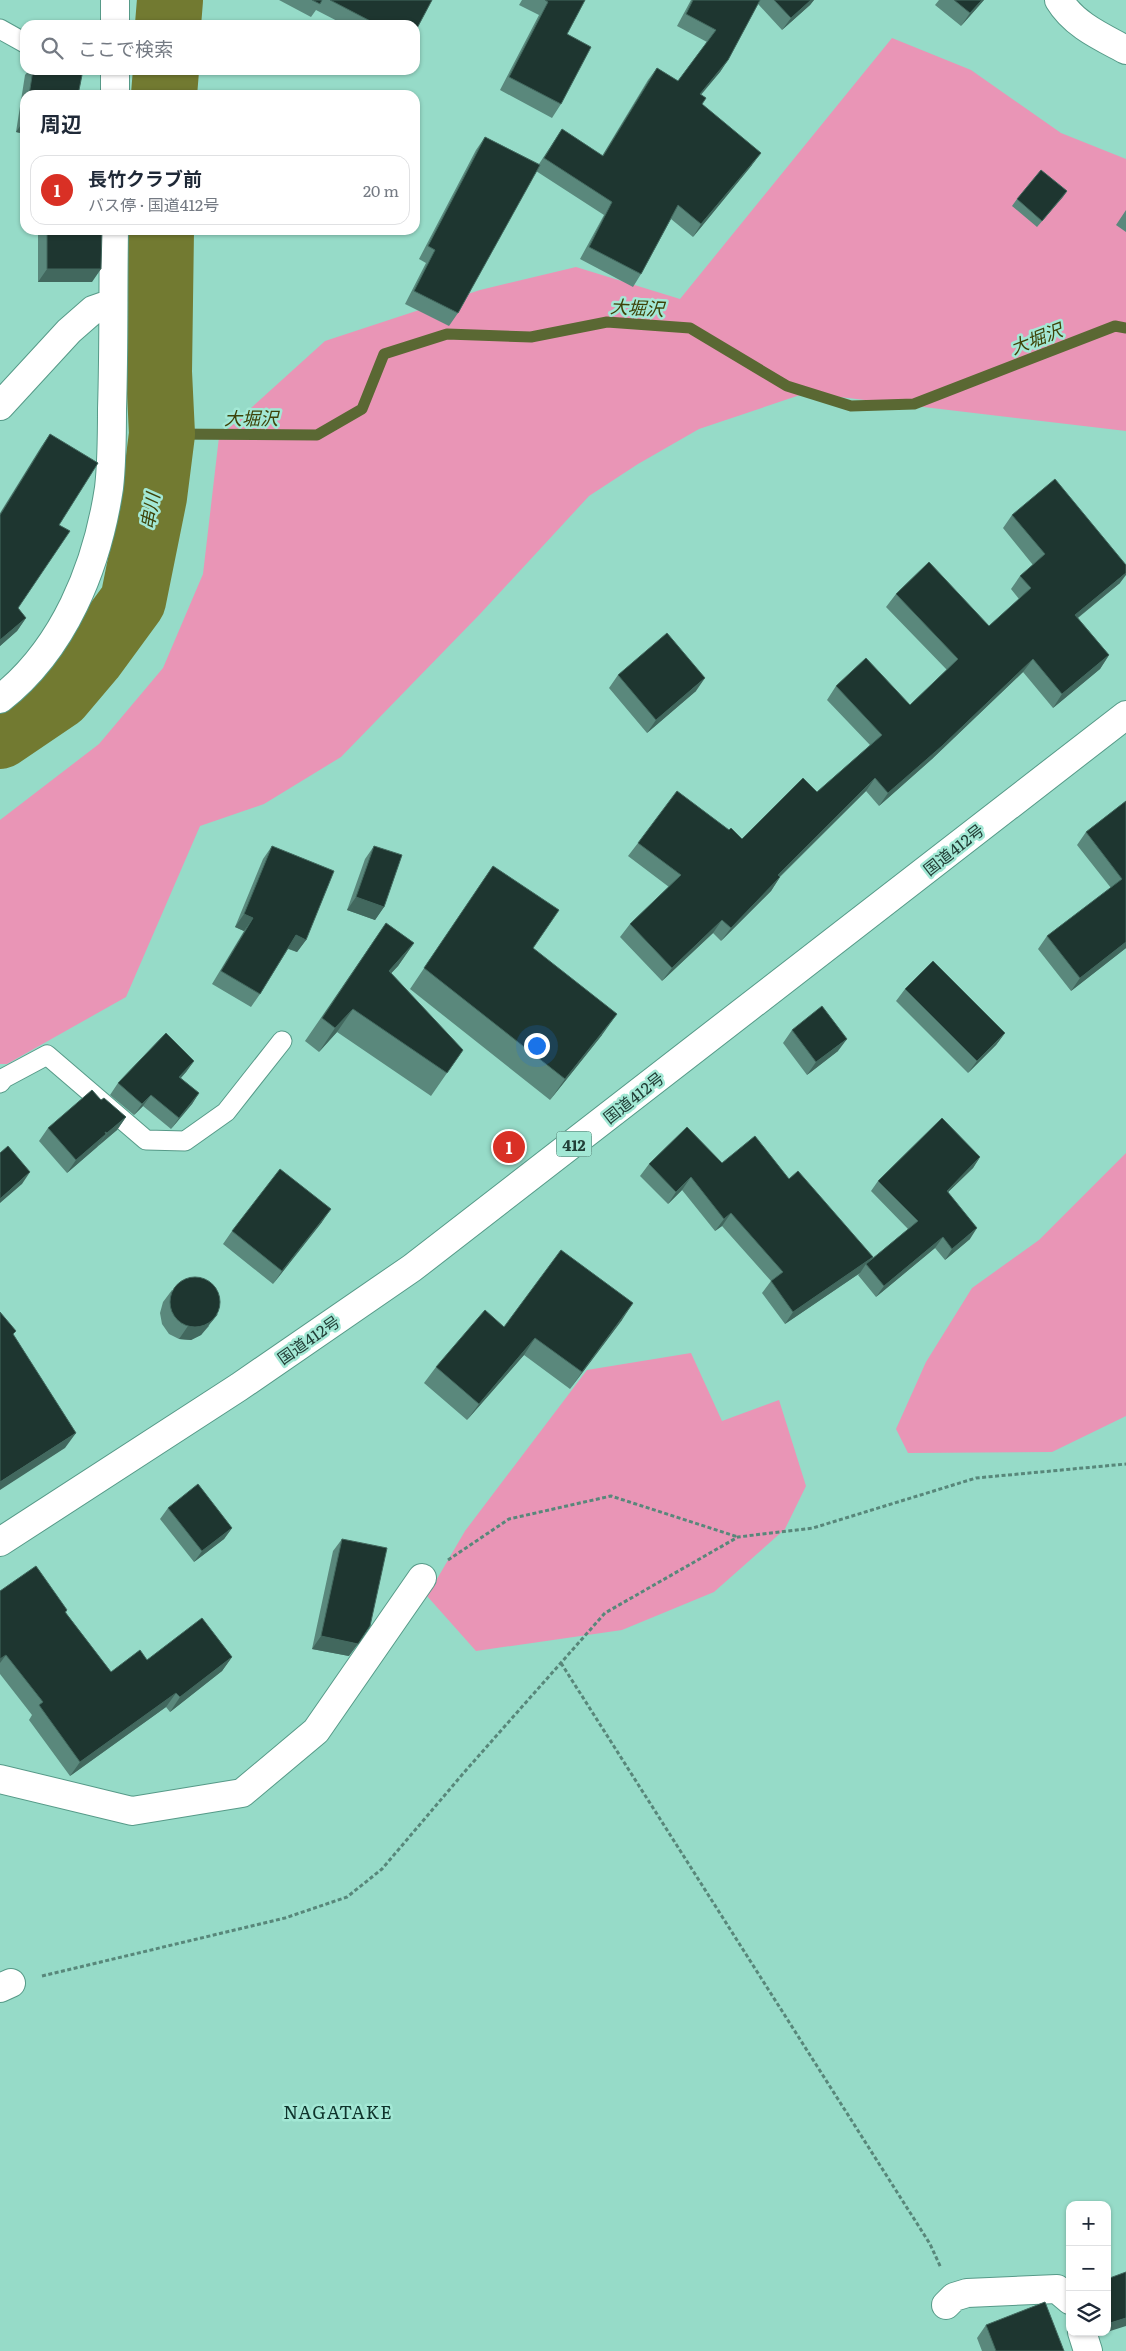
<!DOCTYPE html>
<html lang="ja">
<head>
<meta charset="utf-8">
<style>
  :root { --surface:#fff; --page:#f2f2f3; --text:#1f2937; --muted:#747a83; --line:#e0e1e3; --accent:#d93025 }
  body { margin:0; font-family:Literata,"Noto Sans JP",serif; background:var(--page); color:var(--text) }
  .controls { position:absolute; right:15px; bottom:15px; display:grid; overflow:hidden; border-radius:10px; box-shadow:0 1px 4px #0004 }
  .controls button { width:45px; height:45px; display:grid; place-items:center; padding:0; border:0; border-bottom:1px solid var(--line); background:var(--surface); color:var(--text); font:25px sans-serif }
  .you { position:absolute; left:536px; top:1045px; width:18px; height:18px; margin:-12px; border:4px solid #fff; border-radius:50%; background:#1a73e8; box-shadow:0 0 0 8px #1a73e833 }
  .badge { display:grid; place-items:center; width:32px; height:32px; border-radius:50%; background:var(--accent); color:#fff; font-size:16px; font-weight:700 }
  .pin { position:absolute; translate:-50% -50%; border:2px solid #fff; box-shadow:0 1px 5px #0006 }
  .list { margin:0; padding:0; list-style:none }
  h2 { display:flex; justify-content:space-between; align-items:center; height:65px; margin:0; padding:0 20px; font-size:21px }
  h2 small { font-size:16px; font-weight:400; color:var(--muted) }
  .list li { display:grid; grid-template-columns:32px 1fr auto; gap:15px; align-items:center; box-sizing:border-box; height:70px; margin:0 10px 10px; padding:0 10px; border:1px solid var(--line); border-radius:15px }
  .list b { display:block; font-size:19px; white-space:nowrap }
  .list p { margin:0; font-size:16px; white-space:nowrap; color:var(--muted) }
  .list em { font-size:16px; font-style:normal; color:var(--muted) }
  .icon { flex:none; width:28px; height:28px; fill:none; stroke:currentColor; stroke-width:2; stroke-linecap:round; stroke-linejoin:round }
  .map { position:relative; flex:none; width:1126px; height:2351px; overflow:hidden }
  .search { position:absolute; background:var(--surface); box-shadow:0 1px 4px #0004; left:20px; top:20px; width:400px; height:55px; display:flex; align-items:center; gap:12px; box-sizing:border-box; padding:0 18px; border-radius:15px; color:var(--muted); font-size:19px }
  .panel { position:absolute; background:var(--surface); box-shadow:0 1px 4px #0004; left:20px; top:90px; width:400px; height:145px; border-radius:15px }
  .map>svg:first-child { display:block }
  .green { fill:#e995b6 }
  .lines { fill:none; stroke-linecap:round; stroke-linejoin:round }
  .stream { stroke:#5a6833; stroke-width:11 }
  .river { stroke:#727a31; stroke-width:66 }
  .service-casing { stroke:#569a88; stroke-width:21 }
  .minor-casing { stroke:#569a88; stroke-width:30 }
  .trunk-casing { stroke:#569a88; stroke-width:30 }
  .path { stroke:#58877a; stroke-width:3; stroke-dasharray:4 2.5; stroke-linecap:butt }
  .service { stroke:#fff; stroke-width:19 }
  .minor { stroke:#fff; stroke-width:28 }
  .trunk { stroke:#fff; stroke-width:28 }
  .wall { fill:#5a887c }
  .shaded-wall { fill:#42685e }
  .building { fill:#1e3630; stroke:#42685e }
  .labels { text-anchor:middle; dominant-baseline:central; stroke-width:5; stroke-linejoin:round; paint-order:stroke }
  .shield { fill:#a3e8d5; stroke:#497266; stroke-width:1 }
  .shield-label { font-size:15px; font-weight:bold; fill:#223f37 }
  .street-label { font-size:16px; fill:#223f37; stroke:#a3e8d5 }
  .water-label { font-size:18px; font-style:italic; fill:#3e4309; stroke:#a3e8d5 }
  .neighbourhood-label { font-size:18px; letter-spacing:1px; fill:#0e332b; stroke:#a3e8d5 }
</style>
</head>
<body>
<div class="map">
<svg width="1126" height="2351" viewBox="0 0 1126 2351">
  <rect width="100%" height="100%" fill="#96dbc8"/>
  <path class="green" d="M 892,38 L 971,70 L 1061,133 L 1126,159 L 1126,431 L 806,393 L 699,429 L 638,464 L 589,496 L 480,614 L 341,757 L 264,804 L 200,826 L 126,997 L 7,1064 L 0,1064 L 0,820 L 99,744 L 163,668 L 203,574 L 219,437 L 325,341 L 480,290 L 576,267 L 680,299 Z
    M 1126,1153 L 1126,1416 L 1052,1452 L 908,1453 L 896,1429 L 926,1362 L 972,1288 L 1039,1240 Z
    M 691,1353 L 722,1421 L 779,1400 L 806,1486 L 785,1529 L 714,1592 L 622,1630 L 476,1651 L 427,1596 L 465,1531 L 587,1370 Z"/>
  <g class="lines">
    <path class="stream" d="M 162,434 L 317,435 L 362,409 L 384,354 L 447,334 L 531,337 L 607,322 L 690,328 L 787,386 L 851,406 L 914,404 L 1115,326 L 1126,328"/>
    <path class="river" d="M 168,25 L 170,0
      M 164,95 L 166,70
      M 0,736 L 59,696 L 92,657 L 133,601 L 154,497 L 162,434 L 159,372 L 161,230"/>
    <defs>
      <path id="service" d="M 0,29 L 25,43
        M 0,1083 L 4,1078 L 47,1055 L 146,1140 L 185,1141 L 226,1112 L 282,1041"/>
      <path id="minor" d="M 1059,0 C 1074,25 1102,37 1126,50
        M 115,25 L 115,0
        M 115,95 L 115,70
        M 0,406 L 69,331 L 93,310 L 113,303
        M 0,699 C 64,649 97,567 109,488 C 112,462 112,435 112,409 C 114,349 113,290 114,230
        M 0,1779 L 132,1811 L 242,1793 L 316,1731 L 422,1578
        M 0,1988 L 11,1983
        M 946,2305 L 954,2297 L 967,2293 L 1057,2289 L 1070,2300
        M 1082,2332 L 1088,2351"/>
      <path id="trunk" d="M 0,1542 L 239,1387 L 412,1268 L 1126,715"/>
    </defs>
    <use href="#service" class="service-casing"/>
    <use href="#minor" class="minor-casing"/>
    <use href="#trunk" class="trunk-casing"/>
    <path class="path" d="M 448,1560 L 509,1519 L 611,1496 L 738,1537
      M 561,1663 L 930,2244 L 941,2268
      M 42,1976 L 285,1918 L 347,1897 L 382,1869 L 467,1769 L 605,1613 L 738,1537 L 813,1528 L 976,1478 L 1126,1464"/>
    <use href="#service" class="service"/>
    <use href="#minor" class="minor"/>
    <use href="#trunk" class="trunk"/>
  </g>
  <path class="wall" d="M 279,0 L 432,0 L 415,25 L 345,25 L 316,10 L 311,17 Z
    M 522,0 L 585,0 L 567,34 L 561,104 L 552,118 L 500,90 L 539,15 L 519,5 Z
    M 691,0 L 814,0 L 810,5 L 782,30 L 758,4 L 728,60 L 720,72 L 701,95 L 702,104 L 752,165 L 693,237 L 671,219 L 641,274 L 633,287 L 580,259 L 604,215 L 536,171 L 458,313 L 449,326 L 405,304 L 426,263 L 419,259 L 476,150 L 485,137 L 539,164 L 562,129 L 602,156 L 648,80 L 657,68 L 678,81 L 707,42 L 677,26 Z
    M 939,0 L 984,0 L 961,26 L 935,5 Z
    M 29,70 L 83,70 L 78,95 L 25,95 L 25,134 L 16,132 L 25,75 Z
    M 1067,191 L 1037,227 L 1012,206 L 1017,199 Z
    M 1126,210 L 1126,232 L 1116,225 Z
    M 38,230 L 102,230 L 92,282 L 38,282 Z
    M 50,434 L 59,525 L 18,608 L 26,618 L 17,631 L 0,646 L 0,513 L 41,447 Z
    M 1012,515 L 1120,583 L 1078,618 L 1109,655 L 1100,669 L 1053,708 L 1023,672 L 932,759 L 879,806 L 866,791 L 780,877 L 771,891 L 721,941 L 713,933 L 662,981 L 620,937 L 630,924 L 669,887 L 628,856 L 638,843 L 742,839 L 817,792 L 870,745 L 827,700 L 836,686 L 910,705 L 947,670 L 886,607 L 896,594 L 989,626 L 1019,599 L 1011,589 L 1020,576 L 1033,565 L 1003,528 Z
    M 618,675 L 696,691 L 647,733 L 609,688 Z
    M 1126,801 L 1126,948 L 1071,991 L 1038,949 L 1047,936 L 1111,888 L 1077,845 L 1086,832 Z
    M 272,846 L 306,940 L 297,952 L 288,949 L 260,994 L 251,1007 L 212,984 L 244,931 L 235,927 L 263,859 Z
    M 374,846 L 384,907 L 375,920 L 347,910 L 365,859 Z
    M 493,866 L 533,948 L 602,1035 L 550,1100 L 410,989 Z
    M 386,923 L 414,943 L 398,966 L 391,973 L 463,1050 L 431,1096 L 337,1032 L 319,1052 L 305,1041 Z
    M 905,989 L 1005,1033 L 996,1045 L 968,1073 L 896,1001 Z
    M 792,1030 L 838,1051 L 807,1075 L 783,1043 Z
    M 194,1061 L 186,1072 L 181,1078 L 199,1093 L 192,1104 L 171,1129 L 143,1106 L 134,1115 L 110,1095 L 118,1083 Z
    M 101,1100 L 126,1117 L 117,1130 L 67,1173 L 39,1141 L 48,1128 Z
    M 980,1157 L 973,1168 L 948,1192 L 970,1239 L 945,1260 L 935,1248 L 876,1297 L 858,1275 L 860,1273 L 785,1324 L 762,1293 L 771,1281 L 722,1226 L 715,1231 L 682,1190 L 668,1204 L 640,1176 L 649,1164 L 722,1163 L 789,1179 L 873,1257 L 872,1259 L 908,1229 L 871,1191 L 878,1181 Z
    M 322,1222 L 273,1284 L 223,1244 L 232,1231 Z
    M 172,1290 L 209,1326 L 201,1335 L 191,1340 L 179,1339 L 169,1334 L 162,1324 L 160,1313 L 163,1302 Z
    M 622,1320 L 570,1389 L 524,1355 L 467,1420 L 424,1383 L 436,1367 L 504,1327 Z
    M 168,1508 L 232,1528 L 224,1539 L 194,1562 L 160,1519 Z
    M 342,1539 L 349,1656 L 312,1649 L 333,1551 Z
    M 0,1591 L 67,1610 L 66,1613 L 111,1672 L 147,1660 L 232,1657 L 222,1671 L 170,1712 L 166,1707 L 70,1776 L 29,1720 L 32,1715 L 0,1674 Z
    M 986,2325 L 1064,2351 L 982,2351 L 977,2338 Z"/>
  <path class="shaded-wall" d="M 811,0 L 814,0 L 810,5 L 782,30 L 791,18 Z
    M 982,0 L 984,0 L 961,26 L 970,13 Z
    M 728,60 L 720,72 L 691,106 L 700,94 Z
    M 25,119 L 25,134 L 16,132 Z
    M 761,153 L 752,165 L 693,237 L 701,224 Z
    M 1067,191 L 1063,197 L 1037,227 Z
    M 47,269 L 101,269 L 92,282 L 38,282 Z
    M 1126,573 L 1126,575 L 1120,583 L 1065,628 L 1075,615 Z
    M 26,618 L 17,631 L 0,646 L 0,640 Z
    M 1109,655 L 1100,669 L 1053,708 L 1062,694 Z
    M 1033,659 L 1023,672 L 932,759 L 879,806 L 888,793 Z
    M 705,678 L 696,691 L 647,733 L 656,720 Z
    M 875,778 L 866,791 L 768,888 L 778,875 Z
    M 780,877 L 771,891 L 721,941 L 731,928 Z
    M 356,897 L 384,907 L 375,920 L 347,910 Z
    M 244,914 L 253,918 L 244,931 L 235,927 Z
    M 722,920 L 713,933 L 662,981 L 672,968 Z
    M 296,935 L 306,940 L 297,952 L 287,948 Z
    M 1126,942 L 1126,948 L 1071,991 L 1080,978 Z
    M 414,943 L 398,966 L 372,994 L 389,971 Z
    M 353,1009 L 337,1032 L 319,1052 L 335,1028 Z
    M 617,1014 L 602,1035 L 550,1100 L 565,1079 Z
    M 1005,1033 L 996,1045 L 968,1073 L 977,1061 Z
    M 847,1039 L 838,1051 L 807,1075 L 816,1062 Z
    M 194,1061 L 186,1072 L 171,1088 L 179,1077 Z
    M 199,1093 L 192,1104 L 171,1129 L 179,1118 Z
    M 151,1095 L 143,1106 L 134,1115 L 142,1104 Z
    M 126,1117 L 117,1130 L 98,1146 L 107,1133 Z
    M 106,1134 L 97,1147 L 67,1173 L 76,1160 Z
    M 980,1157 L 973,1168 L 939,1201 L 947,1191 Z
    M 30,1172 L 22,1184 L 0,1203 L 0,1199 Z
    M 691,1177 L 682,1190 L 668,1204 L 676,1192 Z
    M 331,1209 L 322,1222 L 273,1284 L 282,1271 Z
    M 731,1213 L 722,1226 L 715,1231 L 724,1219 Z
    M 977,1228 L 970,1239 L 945,1260 L 952,1249 Z
    M 943,1237 L 935,1248 L 876,1297 L 884,1286 Z
    M 873,1257 L 867,1266 L 866,1264 L 860,1273 L 785,1324 L 793,1312 Z
    M 633,1303 L 622,1320 L 570,1389 L 582,1372 Z
    M 218,1314 L 201,1335 L 191,1340 L 179,1339 L 188,1326 Z
    M 535,1338 L 524,1355 L 467,1420 L 479,1404 Z
    M 76,1433 L 65,1448 L 0,1490 L 0,1482 Z
    M 232,1528 L 224,1539 L 194,1562 L 202,1551 Z
    M 321,1636 L 358,1644 L 349,1656 L 312,1649 Z
    M 6,1655 L 0,1663 L 0,1659 Z
    M 232,1657 L 222,1671 L 170,1712 L 180,1697 Z
    M 176,1693 L 166,1707 L 70,1776 L 80,1762 Z
    M 1126,2318 L 1126,2326 L 1107,2332 L 1107,2324 Z"/>
  <path class="building" d="M 312,0 L 322,0 L 320,4 Z
    M 330,0 L 432,0 L 415,32 L 415,25 L 378,25 Z
    M 545,0 L 585,0 L 567,34 L 591,47 L 561,104 L 509,77 L 548,2 Z
    M 693,0 L 760,0 L 728,60 L 700,94 L 706,98 L 702,104 L 761,153 L 701,224 L 678,205 L 641,274 L 589,247 L 612,202 L 544,158 L 562,129 L 603,156 L 657,68 L 678,81 L 716,30 L 686,14 Z
    M 774,0 L 811,0 L 791,18 Z
    M 954,0 L 982,0 L 970,13 Z
    M 33,70 L 83,70 L 78,95 L 29,95 Z
    M 485,137 L 540,165 L 458,313 L 414,291 L 435,250 L 428,246 Z
    M 1041,170 L 1067,191 L 1042,221 L 1017,199 Z
    M 47,230 L 102,230 L 101,269 L 47,269 Z
    M 50,434 L 98,463 L 59,525 L 70,531 L 18,608 L 26,618 L 0,640 L 0,515 Z
    M 1055,479 L 1126,565 L 1126,573 L 1075,615 L 1109,655 L 1062,694 L 1033,659 L 942,746 L 888,793 L 875,778 L 778,875 L 780,877 L 731,928 L 722,920 L 672,968 L 630,924 L 681,875 L 638,843 L 677,791 L 729,830 L 731,828 L 742,839 L 803,778 L 817,792 L 882,735 L 836,686 L 866,658 L 910,705 L 958,659 L 896,594 L 929,562 L 989,626 L 1031,588 L 1020,576 L 1045,554 L 1012,515 Z
    M 667,633 L 705,678 L 656,720 L 618,675 Z
    M 1126,801 L 1126,942 L 1080,978 L 1047,936 L 1122,879 L 1086,832 Z
    M 272,846 L 334,871 L 306,940 L 296,935 L 260,994 L 221,971 L 253,918 L 244,914 Z
    M 374,846 L 402,855 L 384,907 L 356,897 Z
    M 493,866 L 559,910 L 533,948 L 617,1014 L 565,1079 L 424,968 Z
    M 386,923 L 414,943 L 389,971 L 463,1050 L 447,1073 L 353,1009 L 335,1028 L 322,1018 Z
    M 933,961 L 1005,1033 L 977,1061 L 905,989 Z
    M 822,1006 L 847,1039 L 816,1062 L 792,1030 Z
    M 166,1033 L 194,1061 L 179,1077 L 199,1093 L 179,1118 L 151,1095 L 142,1104 L 118,1083 Z
    M 92,1090 L 101,1100 L 104,1098 L 126,1117 L 107,1133 L 105,1132 L 106,1134 L 76,1160 L 48,1128 Z
    M 942,1118 L 980,1157 L 947,1191 L 977,1228 L 952,1249 L 943,1237 L 884,1286 L 866,1264 L 918,1221 L 878,1181 Z
    M 687,1127 L 722,1163 L 755,1136 L 789,1179 L 798,1171 L 873,1257 L 793,1312 L 771,1281 L 783,1272 L 731,1213 L 724,1219 L 691,1177 L 676,1192 L 649,1164 Z
    M 8,1146 L 30,1172 L 0,1199 L 0,1153 Z
    M 280,1169 L 331,1209 L 282,1271 L 232,1231 Z
    M 561,1250 L 633,1303 L 582,1372 L 535,1338 L 479,1404 L 436,1367 L 485,1310 L 504,1327 Z
    M170 1302a25 25 0 1 1 50 0a25 25 0 1 1-50 0Z
    M 0,1312 L 16,1331 L 13,1334 L 76,1433 L 0,1482 Z
    M 198,1484 L 232,1528 L 202,1551 L 168,1508 Z
    M 342,1539 L 387,1548 L 370,1626 L 358,1644 L 321,1636 Z
    M 36,1566 L 67,1610 L 65,1612 L 111,1672 L 140,1650 L 147,1660 L 202,1618 L 232,1657 L 180,1697 L 176,1693 L 80,1762 L 39,1705 L 43,1702 L 6,1655 L 0,1659 L 0,1591 Z
    M 1126,2272 L 1126,2318 L 1107,2324 L 1107,2279 Z
    M 1045,2302 L 1064,2351 L 996,2351 L 986,2325 Z"/>
  <g class="labels">
    <rect class="shield" x="556.5" y="1131.5" width="35" height="25" rx="4"/>
    <g class="shield-label">
      <text x="574" y="1144">412</text>
    </g>
    <g class="street-label">
      <text transform="translate(953 849) rotate(-38)">国道412号</text>
      <text transform="translate(633 1097) rotate(-38)">国道412号</text>
      <text transform="translate(308 1339) rotate(-35)">国道412号</text>
    </g>
    <g class="water-label">
      <text transform="translate(637 307) rotate(3)">大堀沢</text>
      <text transform="translate(1036 338) rotate(-21)">大堀沢</text>
      <text x="251" y="417">大堀沢</text>
      <text transform="translate(149 511) rotate(-80)">串川</text>
    </g>
    <g class="neighbourhood-label">
      <text x="338" y="2111">NAGATAKE</text>
    </g>
  </g>
</svg>
<div class="controls">
<button>+</button>
<button>−</button>
<button><svg class="icon" aria-label="layers" viewBox="0 0 24 24"><path d="M12 4l9 5-9 5-9-5zM3 14l9 5 9-5"/></svg></button>
</div>
<div class="you"></div>
<div class="pin badge" style="left:509px;top:1147px">1</div>
<div class="search"><svg class="icon" aria-label="search" viewBox="0 0 24 24"><circle cx="10" cy="10" r="6"/><path d="M15 15l6 6"/></svg>ここで検索</div>
<section class="panel">
<h2>周辺<small></small></h2>
<ul class="list">
<li><span class="badge">1</span><div><b>長竹クラブ前</b><p>バス停 · 国道412号</p></div><em>20 m</em></li>
</ul>
</section>
</div>
</body>
</html>
